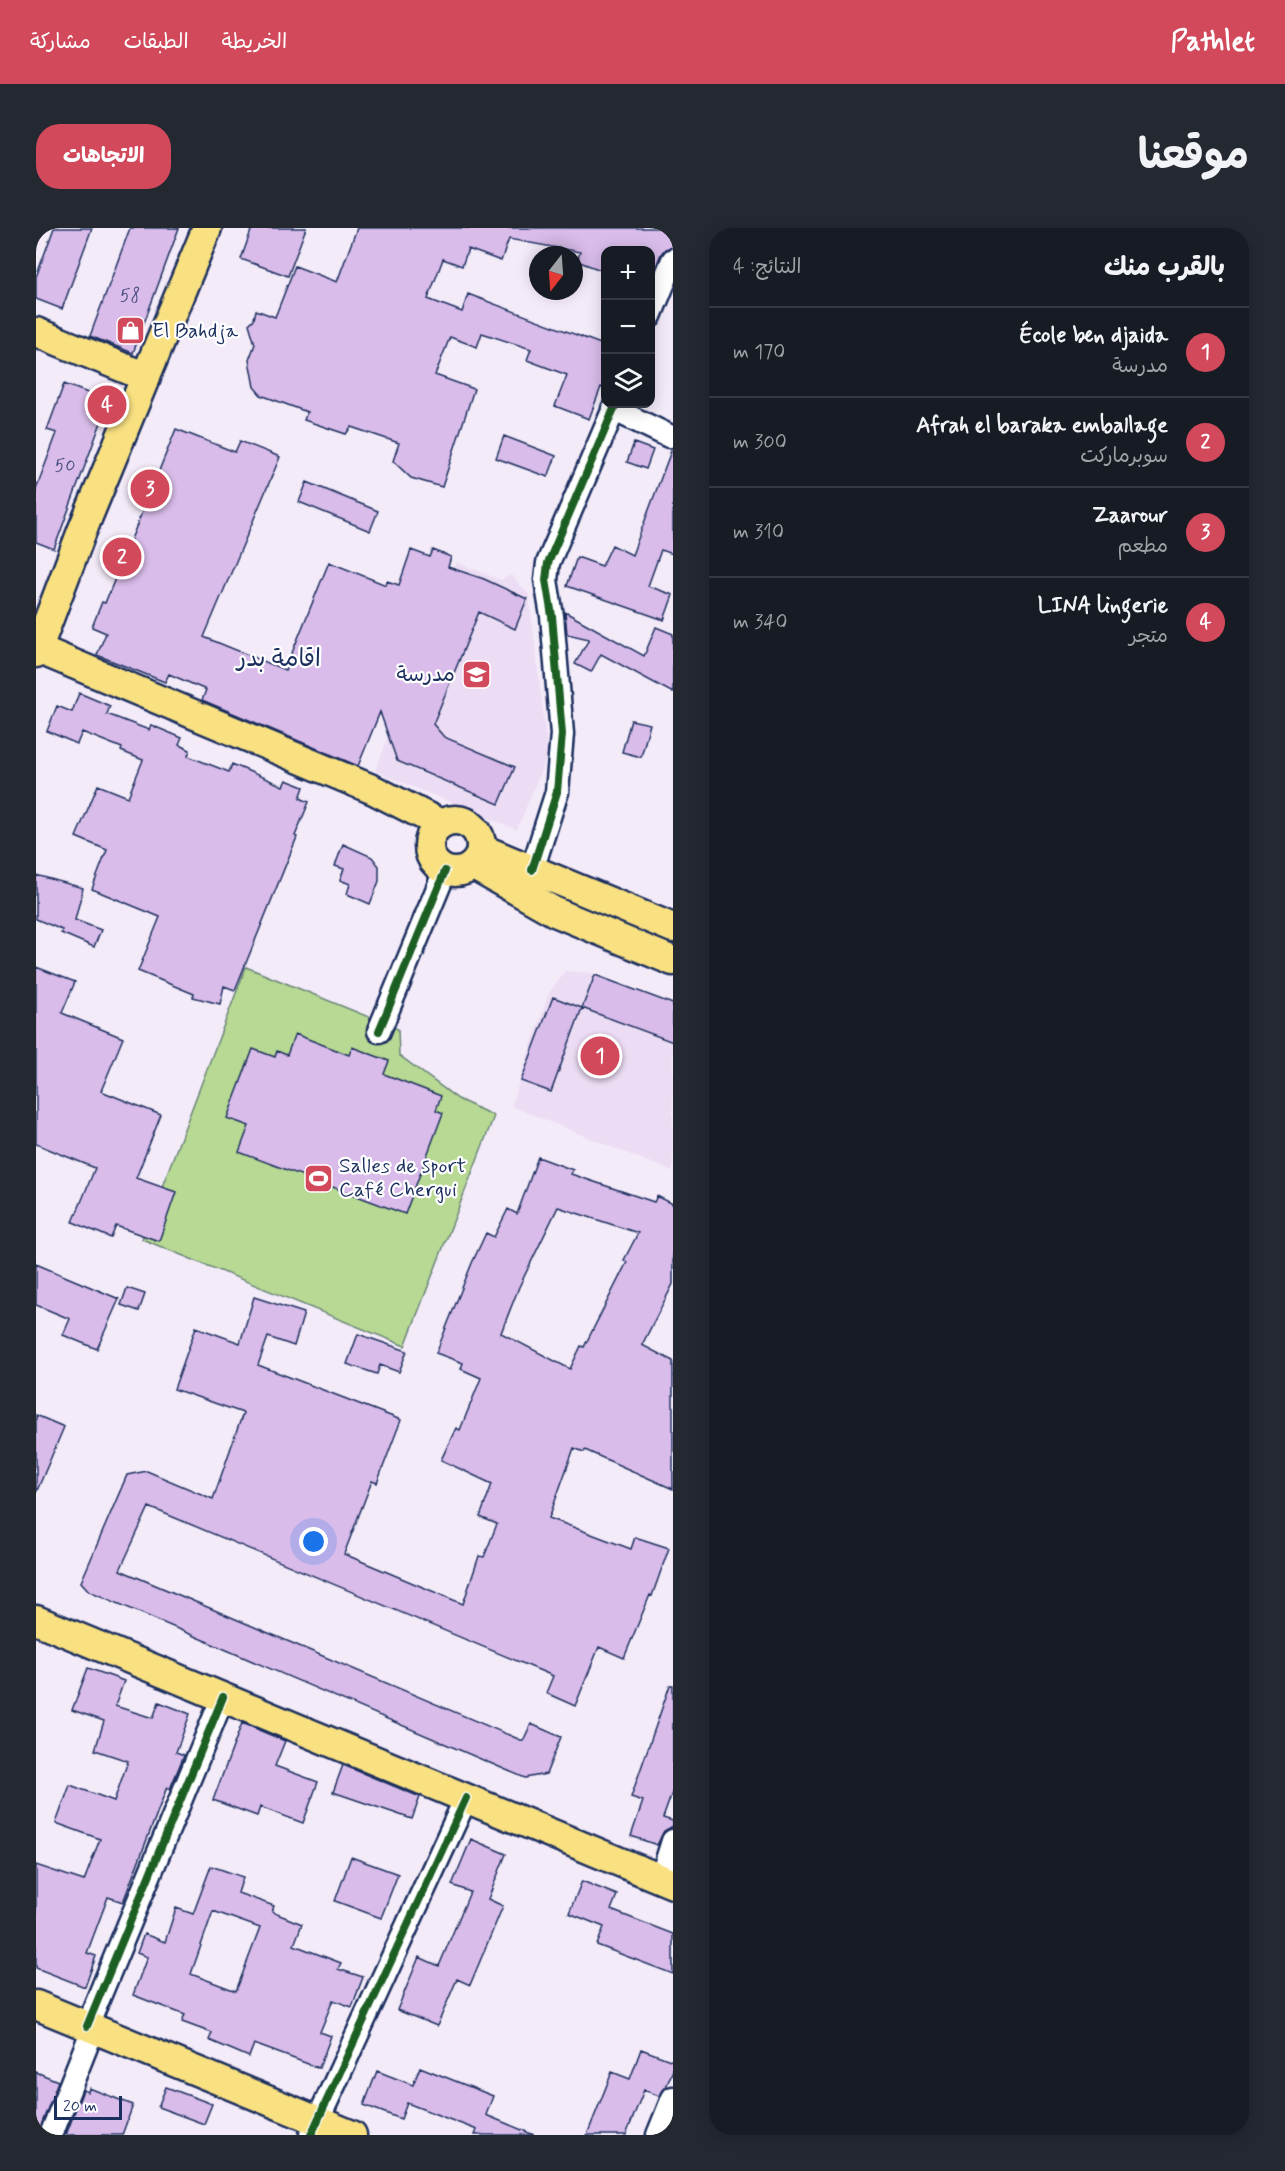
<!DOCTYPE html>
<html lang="ar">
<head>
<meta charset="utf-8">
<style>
  :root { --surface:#171b24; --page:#242831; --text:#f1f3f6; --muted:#9ea1a6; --line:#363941; --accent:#d1495b }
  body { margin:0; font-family:Mynerve,"Playpen Sans Arabic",sans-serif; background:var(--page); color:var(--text); direction:rtl }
  .controls { position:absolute; right:18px; top:18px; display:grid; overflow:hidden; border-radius:12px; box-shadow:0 3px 15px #0003 }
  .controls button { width:54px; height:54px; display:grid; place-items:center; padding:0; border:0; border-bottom:2px solid var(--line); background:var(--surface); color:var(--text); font:30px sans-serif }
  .compass { position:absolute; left:493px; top:18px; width:54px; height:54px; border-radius:50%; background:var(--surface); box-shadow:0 3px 15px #0003; rotate:197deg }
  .scale { position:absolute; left:18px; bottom:15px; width:68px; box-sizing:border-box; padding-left:6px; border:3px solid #1b2f5e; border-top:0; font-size:16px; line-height:21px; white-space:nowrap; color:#1b2f5e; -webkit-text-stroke:4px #fff; paint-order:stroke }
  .you { position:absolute; left:278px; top:1314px; width:21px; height:21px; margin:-15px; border:4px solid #fff; border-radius:50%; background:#1a73e8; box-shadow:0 0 0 9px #1a73e833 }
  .badge { display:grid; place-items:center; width:39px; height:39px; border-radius:50%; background:var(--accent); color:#fff; font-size:20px; font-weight:700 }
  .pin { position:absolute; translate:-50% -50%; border:3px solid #fff; box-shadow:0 2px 6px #0006 }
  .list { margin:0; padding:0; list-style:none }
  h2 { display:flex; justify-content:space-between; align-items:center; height:78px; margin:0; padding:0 24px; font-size:26px }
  h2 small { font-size:20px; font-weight:400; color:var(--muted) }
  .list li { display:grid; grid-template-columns:39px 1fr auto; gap:18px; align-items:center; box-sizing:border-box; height:90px; padding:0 24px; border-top:2px solid var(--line) }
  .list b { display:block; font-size:22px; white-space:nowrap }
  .list p { margin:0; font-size:20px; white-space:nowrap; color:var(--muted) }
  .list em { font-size:20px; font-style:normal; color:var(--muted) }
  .icon { flex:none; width:33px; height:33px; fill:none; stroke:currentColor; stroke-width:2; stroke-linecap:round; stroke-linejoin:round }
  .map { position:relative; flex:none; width:637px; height:1907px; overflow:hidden; direction:ltr; border-radius:24px }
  header { display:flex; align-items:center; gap:36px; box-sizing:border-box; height:84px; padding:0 30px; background:var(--accent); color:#fff }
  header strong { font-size:28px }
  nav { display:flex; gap:33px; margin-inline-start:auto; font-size:21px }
  .intro { display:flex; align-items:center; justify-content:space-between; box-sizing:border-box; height:144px; padding:0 36px }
  h1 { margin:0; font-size:42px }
  .button { padding:15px 27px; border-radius:24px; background:var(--accent); color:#fff; font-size:21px; font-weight:700 }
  main { display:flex; gap:36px; padding:0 36px }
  aside { flex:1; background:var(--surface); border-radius:24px; box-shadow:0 3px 15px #0003 }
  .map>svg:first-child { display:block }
  .built { fill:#ecddf4 }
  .green { fill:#b7d993; stroke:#698478; stroke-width:1.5 }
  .building { fill:#d9bcea; stroke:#1b2f5e; stroke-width:1.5; fill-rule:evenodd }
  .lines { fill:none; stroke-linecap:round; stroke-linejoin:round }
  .minor-casing { stroke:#1b2f5e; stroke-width:27 }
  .major-casing { stroke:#1b2f5e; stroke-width:33 }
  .minor { stroke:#fff; stroke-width:22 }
  .major { stroke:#f9e181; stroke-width:28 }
  .cycleway-casing { stroke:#fff; stroke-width:11 }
  .cycleway { stroke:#1b5e20; stroke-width:8 }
  .labels { text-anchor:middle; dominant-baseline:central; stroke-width:4.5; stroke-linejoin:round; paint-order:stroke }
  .number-label { font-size:18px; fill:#4a5281 }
  .poi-label { font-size:21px; fill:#1b2f5e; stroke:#fff; text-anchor:start }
  .quarter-label { font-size:24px; fill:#1b2f5e; stroke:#fff }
</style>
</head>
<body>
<header>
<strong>Pathlet</strong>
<nav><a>الخريطة</a><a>الطبقات</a><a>مشاركة</a></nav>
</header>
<div class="intro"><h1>موقعنا</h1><a class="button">الاتجاهات</a></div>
<main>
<aside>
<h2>بالقرب منك<small>النتائج: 4</small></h2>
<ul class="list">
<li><span class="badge">1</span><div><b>École ben djaida</b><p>مدرسة</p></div><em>170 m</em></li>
<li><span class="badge">2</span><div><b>Afrah el baraka emballage</b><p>سوبرماركت</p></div><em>300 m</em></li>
<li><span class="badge">3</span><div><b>Zaarour</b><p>مطعم</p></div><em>310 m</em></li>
<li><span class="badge">4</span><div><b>LINA lingerie</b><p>متجر</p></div><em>340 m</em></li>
</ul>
</aside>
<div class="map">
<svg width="637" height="1907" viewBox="0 0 637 1907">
  <rect width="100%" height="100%" fill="#f4ebf9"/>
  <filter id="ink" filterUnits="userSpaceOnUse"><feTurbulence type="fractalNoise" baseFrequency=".0167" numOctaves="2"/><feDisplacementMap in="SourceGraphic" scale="12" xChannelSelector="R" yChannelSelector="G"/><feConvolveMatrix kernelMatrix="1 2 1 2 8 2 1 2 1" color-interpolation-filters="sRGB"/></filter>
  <g filter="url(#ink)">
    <path class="built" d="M 420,334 L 465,352 L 475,347 L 493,367 L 512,526 L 481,602 L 339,543 Z
      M 529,743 L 556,745 L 637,777 L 637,944 L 475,878 L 513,765 Z"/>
    <path class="green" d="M 210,739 L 362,801 L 363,827 L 422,871 L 458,888 L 369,1118 L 106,1011 Z"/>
    <path class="building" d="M 18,0 L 56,0 L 26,81 L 0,71 L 0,49 Z
      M 94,0 L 143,0 L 97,125 L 54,108 Z
      M 216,0 L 270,0 L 252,48 L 205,31 Z
      M 321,0 L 637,0 L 637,19 L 629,21 L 625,26 L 615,51 L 615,22 L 570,22 L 570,44 L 541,33 L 544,24 L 473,11 L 465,33 L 432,21 L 426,38 L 407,31 L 392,71 L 426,84 L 432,66 L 570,118 L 570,161 L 565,159 L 553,191 L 519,178 L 531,147 L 491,132 L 495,121 L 446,105 L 441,119 L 414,109 L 399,147 L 438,161 L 406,259 L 375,250 L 357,233 L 363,215 L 315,199 L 310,206 L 268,192 L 271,184 L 225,167 L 218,159 L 213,132 L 219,116 L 213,96 L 218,91 L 220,82 L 239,89 L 259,38 L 301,54 Z
      M 28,156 L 73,173 L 18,321 L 0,314 L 0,261 L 21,205 L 11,202 Z
      M 140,201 L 199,224 L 204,213 L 244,229 L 168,409 L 249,442 L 293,334 L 350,357 L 351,353 L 363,357 L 375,322 L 394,329 L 397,322 L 415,329 L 412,339 L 448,351 L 491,371 L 479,401 L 443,384 L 397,496 L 408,509 L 479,539 L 463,576 L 361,533 L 344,484 L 322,538 L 166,472 L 170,462 L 133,446 L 129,454 L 61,427 L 70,405 L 56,399 L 66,374 L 69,375 Z
      M 468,208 L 520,228 L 512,249 L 460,230 Z
      M 598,215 L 617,222 L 610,241 L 591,234 Z
      M 635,223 L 637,223 L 637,326 L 625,322 L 612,358 L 637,367 L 628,392 L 531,358 L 541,329 L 566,338 L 576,317 L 596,327 Z
      M 271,254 L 342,283 L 334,303 L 263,274 Z
      M 529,384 L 608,428 L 620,399 L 637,406 L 637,465 L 565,426 L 555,444 L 539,436 L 553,411 L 531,406 Z
      M 43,465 L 74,478 L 71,486 L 113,502 L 115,497 L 146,510 L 143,517 L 154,522 L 152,528 L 193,544 L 196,536 L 247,558 L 250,552 L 268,559 L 264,570 L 273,574 L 259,608 L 261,609 L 199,762 L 188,758 L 184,776 L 157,769 L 158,766 L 102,743 L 124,689 L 56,661 L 71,622 L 40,609 L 62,557 L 92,569 L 107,532 L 85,523 L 86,520 L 46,504 L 41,516 L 11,503 L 21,478 L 36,484 Z
      M 595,492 L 614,496 L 605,529 L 586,524 Z
      M 307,616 L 336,629 L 343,638 L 343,653 L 334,676 L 311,666 L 314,656 L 304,652 L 308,641 L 299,638 Z
      M 0,647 L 47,660 L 39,692 L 65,702 L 58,719 L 25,705 L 26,702 L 0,691 Z
      M 0,739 L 39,754 L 26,785 L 87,810 L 65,863 L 125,887 L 100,950 L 140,964 L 123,1013 L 80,998 L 75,1010 L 37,994 L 59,940 L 0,916 Z
      M 559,747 L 637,776 L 637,814 L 546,780 Z
      M 517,769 L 546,780 L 515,864 L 485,853 Z
      M 259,806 L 313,827 L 316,819 L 353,833 L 348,846 L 405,868 L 400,882 L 407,885 L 369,986 L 203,924 L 213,898 L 191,890 L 217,821 L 239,829 L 241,823 L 251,827 Z
      M 502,929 L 537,942 L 535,946 L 618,974 L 621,968 L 637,976 L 637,1056 L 606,1117 L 637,1133 L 637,1261 L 549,1222 L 548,1224 L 538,1220 L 513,1290 L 595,1321 L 599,1309 L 633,1320 L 616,1368 L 614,1367 L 588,1430 L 563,1419 L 539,1478 L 510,1465 L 517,1448 L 113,1279 L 84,1342 L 487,1513 L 495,1496 L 525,1509 L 510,1546 L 489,1550 L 53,1363 L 45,1354 L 91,1247 L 111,1243 L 177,1271 L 207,1185 L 138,1161 L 160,1099 L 204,1115 L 218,1069 L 268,1085 L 258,1118 L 232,1109 L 222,1137 L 365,1192 L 341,1255 L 336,1253 L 308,1326 L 427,1376 L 443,1328 L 448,1329 L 461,1296 L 444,1289 L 456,1256 L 405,1232 L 420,1200 L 424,1202 L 445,1150 L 425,1141 L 427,1135 L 400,1125 L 436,1035 L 450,1005 L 458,1009 L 472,981 L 481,986 ZM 522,979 L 602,1005 L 588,1032 L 591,1034 L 548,1119 L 545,1118 L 534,1141 L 465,1105 L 483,1059 Z
      M 0,1036 L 83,1071 L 61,1121 L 27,1107 L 34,1091 L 0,1077 Z
      M 91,1060 L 109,1066 L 103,1083 L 85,1077 Z
      M 322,1106 L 371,1123 L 363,1144 L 344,1137 L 341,1146 L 311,1136 Z
      M 0,1187 L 28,1199 L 0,1265 Z
      M 52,1440 L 88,1453 L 79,1478 L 117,1490 L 123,1474 L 154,1486 L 140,1524 L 148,1527 L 134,1561 L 131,1559 L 87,1674 L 72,1669 L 51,1725 L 60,1728 L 49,1759 L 0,1740 L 0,1637 L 48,1653 L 64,1611 L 20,1595 L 34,1557 L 78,1573 L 92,1533 L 59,1522 L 68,1493 L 36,1482 Z
      M 634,1457 L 637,1457 L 637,1562 L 627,1590 L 637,1593 L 637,1598 L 628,1603 L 621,1617 L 595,1608 L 607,1573 L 595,1569 Z
      M 206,1495 L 249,1513 L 239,1538 L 282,1554 L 267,1595 L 224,1579 L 221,1588 L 177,1572 Z
      M 307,1537 L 384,1569 L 376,1591 L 297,1564 Z
      M 435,1611 L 470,1626 L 452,1671 L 467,1678 L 434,1757 L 421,1751 L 401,1798 L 361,1782 L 383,1729 L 403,1738 L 434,1664 L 416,1657 Z
      M 315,1629 L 362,1646 L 345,1690 L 299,1673 Z
      M 175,1638 L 207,1649 L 202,1665 L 238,1678 L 236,1684 L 266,1696 L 258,1717 L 305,1735 L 302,1741 L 327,1749 L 316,1779 L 297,1772 L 284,1804 L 295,1808 L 283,1840 L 218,1816 L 213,1829 L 173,1812 L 176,1805 L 146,1794 L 149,1787 L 97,1767 L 111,1729 L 101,1725 L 108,1706 L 129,1714 L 140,1680 L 157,1686 ZM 177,1683 L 224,1700 L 200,1763 L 155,1746 Z
      M 546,1653 L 581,1667 L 575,1682 L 637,1706 L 637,1746 L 561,1717 L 568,1699 L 533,1685 Z
      M 605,1821 L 637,1833 L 637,1842 L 630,1859 L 623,1868 L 608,1862 L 590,1907 L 551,1907 L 576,1844 L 594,1851 Z
      M 384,1839 L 457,1868 L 450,1887 L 498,1907 L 439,1907 L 441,1902 L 371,1875 L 365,1891 L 328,1877 L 341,1843 L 377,1857 Z
      M 0,1844 L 22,1853 L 2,1907 L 0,1907 Z
      M 130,1859 L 176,1876 L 168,1896 L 122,1879 Z
      M 53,1860 L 97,1877 L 86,1907 L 30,1907 L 47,1862 L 52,1864 Z"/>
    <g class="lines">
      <defs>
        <path id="minor" d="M 614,88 L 637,32
          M 577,181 L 633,208
          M 496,642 L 521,564 L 526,506 L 516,388 L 510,352 L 512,335 L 580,176
          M 343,803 L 409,643
          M 625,1651 L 637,1613
          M 51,1798 L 187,1469
          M 15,1907 L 57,1801
          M 275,1907 L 430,1570
          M 622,1907 L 637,1870"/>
        <path id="major" d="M 0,104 L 110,149
          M 2,421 L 338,562 L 405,596
          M 0,425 L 46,303 L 171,0
          M393 618a26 26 0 1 1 52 0a26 26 0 1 1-52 0Z
          M 446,621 L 637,700
          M 438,638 L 519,684 L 637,733
          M 0,1392 L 637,1656
          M 0,1777 L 316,1907"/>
      </defs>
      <use href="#minor" class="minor-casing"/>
      <use href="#major" class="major-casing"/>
      <use href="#minor" class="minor"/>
      <use href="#major" class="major"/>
      <defs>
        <path id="cycleway" d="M 496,642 L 521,564 L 526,506 L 516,388 L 510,352 L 512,335 L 580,176
          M 343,803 L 409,643
          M 51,1798 L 187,1469
          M 275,1907 L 430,1570"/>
      </defs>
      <use href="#cycleway" class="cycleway-casing"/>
      <use href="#cycleway" class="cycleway"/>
    </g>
  </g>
  <defs>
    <symbol id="shop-square" viewBox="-11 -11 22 22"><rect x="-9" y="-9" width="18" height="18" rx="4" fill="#d1495b" stroke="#fff"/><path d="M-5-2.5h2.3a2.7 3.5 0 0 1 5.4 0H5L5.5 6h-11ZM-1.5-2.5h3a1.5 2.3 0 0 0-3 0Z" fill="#fff"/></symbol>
    <symbol id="school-square" viewBox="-11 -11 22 22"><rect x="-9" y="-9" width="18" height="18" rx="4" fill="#d1495b" stroke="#fff"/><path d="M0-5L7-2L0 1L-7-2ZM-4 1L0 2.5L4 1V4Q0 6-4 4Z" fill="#fff"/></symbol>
    <symbol id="stadium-square" viewBox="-11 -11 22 22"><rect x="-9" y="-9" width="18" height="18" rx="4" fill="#d1495b" stroke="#fff"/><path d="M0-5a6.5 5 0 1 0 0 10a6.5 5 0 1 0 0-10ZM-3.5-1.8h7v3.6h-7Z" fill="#fff"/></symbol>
  </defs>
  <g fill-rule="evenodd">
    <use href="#shop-square" x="78" y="86" width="33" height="33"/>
    <use href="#school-square" x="424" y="430" width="33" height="33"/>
    <use href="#stadium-square" x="266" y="934" width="33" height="33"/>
  </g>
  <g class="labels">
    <g class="number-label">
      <text x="94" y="68">58</text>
      <text x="29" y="238">50</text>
    </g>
    <g class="poi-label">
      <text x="116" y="103">El Bahdja</text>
      <text x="419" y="447" text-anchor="end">مدرسة</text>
      <text x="303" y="938">Salles de sport<tspan x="303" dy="24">Café Chergui</tspan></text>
    </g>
    <g class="quarter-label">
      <text x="243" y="431">اقامة بدر</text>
    </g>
  </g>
</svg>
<div class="controls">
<button>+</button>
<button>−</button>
<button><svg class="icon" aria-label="layers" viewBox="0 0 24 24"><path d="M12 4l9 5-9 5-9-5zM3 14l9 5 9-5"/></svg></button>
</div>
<svg class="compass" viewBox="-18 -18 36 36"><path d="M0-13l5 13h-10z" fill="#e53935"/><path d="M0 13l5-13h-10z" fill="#9ea1a6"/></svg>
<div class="scale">20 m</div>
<div class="you"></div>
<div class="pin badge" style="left:564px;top:828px">1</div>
<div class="pin badge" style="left:86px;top:329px">2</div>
<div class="pin badge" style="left:114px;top:261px">3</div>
<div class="pin badge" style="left:71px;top:177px">4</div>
</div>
</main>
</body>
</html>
